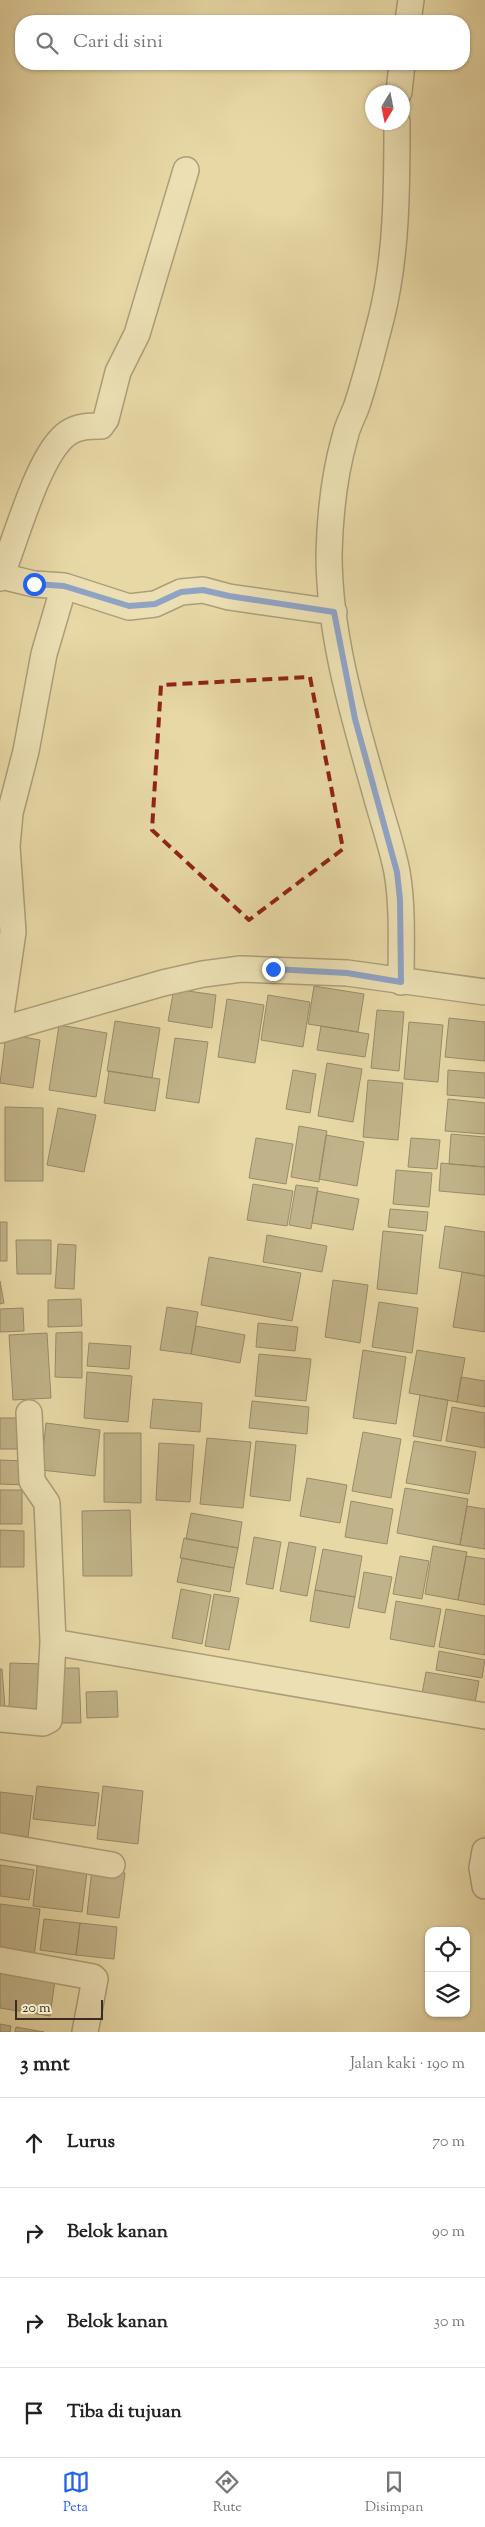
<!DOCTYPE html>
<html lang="id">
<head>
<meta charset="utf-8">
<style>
  :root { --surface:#fff; --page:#f6f6f6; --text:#222; --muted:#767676; --line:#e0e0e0; --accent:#2563eb }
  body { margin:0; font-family:"Sorts Mill Goudy",serif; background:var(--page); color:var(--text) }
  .controls { position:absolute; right:15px; bottom:15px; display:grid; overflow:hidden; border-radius:10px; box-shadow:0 1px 4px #0004 }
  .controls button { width:45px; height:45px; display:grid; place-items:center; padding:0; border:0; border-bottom:1px solid var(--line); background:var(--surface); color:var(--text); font:25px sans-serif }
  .compass { position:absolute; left:365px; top:85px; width:45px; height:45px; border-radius:50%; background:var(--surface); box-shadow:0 1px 4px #0004; rotate:190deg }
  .scale { position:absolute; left:15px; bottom:12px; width:88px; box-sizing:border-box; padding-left:5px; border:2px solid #382e23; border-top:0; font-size:14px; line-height:18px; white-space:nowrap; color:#382e23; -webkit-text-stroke:4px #efe6c4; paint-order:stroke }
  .stop { position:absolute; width:15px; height:15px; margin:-11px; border:4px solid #2563eb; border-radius:50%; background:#fff }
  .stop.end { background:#2563eb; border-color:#fff; box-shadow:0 1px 5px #0008 }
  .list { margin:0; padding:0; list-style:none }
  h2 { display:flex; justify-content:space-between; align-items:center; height:65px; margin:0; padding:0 20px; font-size:21px }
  h2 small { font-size:16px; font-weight:400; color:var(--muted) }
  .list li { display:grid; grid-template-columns:32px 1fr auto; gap:15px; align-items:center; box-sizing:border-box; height:90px; padding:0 20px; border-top:1px solid var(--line) }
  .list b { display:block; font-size:19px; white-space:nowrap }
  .list em { font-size:16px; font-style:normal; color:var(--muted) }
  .icon { flex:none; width:28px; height:28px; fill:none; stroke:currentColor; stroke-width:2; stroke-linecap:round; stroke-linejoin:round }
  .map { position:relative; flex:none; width:485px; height:2032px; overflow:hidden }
  .search { position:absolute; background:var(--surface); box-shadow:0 1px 4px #0004; left:15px; right:15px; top:15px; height:55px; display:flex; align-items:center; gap:12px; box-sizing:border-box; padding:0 18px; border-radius:20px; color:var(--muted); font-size:19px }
  .sheet { height:425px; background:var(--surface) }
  nav { display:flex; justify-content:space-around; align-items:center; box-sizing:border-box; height:70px; border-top:1px solid var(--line); background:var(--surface); font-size:14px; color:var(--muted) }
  nav a { display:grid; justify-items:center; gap:2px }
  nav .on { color:var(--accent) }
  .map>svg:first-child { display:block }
  .building { fill:#938667; stroke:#382e23 }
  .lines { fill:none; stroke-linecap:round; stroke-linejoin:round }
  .street-casing { stroke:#645844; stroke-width:28 }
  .street { stroke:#efe6c4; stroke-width:25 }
  .route { stroke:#2563eb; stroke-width:6 }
  .marked { fill:none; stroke:#8f2418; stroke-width:4; stroke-dasharray:10 6; stroke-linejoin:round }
</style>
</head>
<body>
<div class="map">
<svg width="485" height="2032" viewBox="0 0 485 2032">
  <rect width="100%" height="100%" fill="#e7d8a5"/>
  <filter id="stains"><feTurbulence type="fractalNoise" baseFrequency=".004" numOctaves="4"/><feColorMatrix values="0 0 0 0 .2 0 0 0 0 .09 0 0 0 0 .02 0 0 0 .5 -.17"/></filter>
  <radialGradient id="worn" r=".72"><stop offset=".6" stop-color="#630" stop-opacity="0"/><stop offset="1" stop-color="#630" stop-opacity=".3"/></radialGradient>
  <path class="building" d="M 314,986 L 364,994 L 358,1032 L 308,1024 Z
    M 174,989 L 216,995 L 212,1028 L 168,1021 Z
    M 268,995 L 310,1002 L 303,1047 L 261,1040 Z
    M 227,999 L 264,1005 L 255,1063 L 218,1057 Z
    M 377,1010 L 404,1012 L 399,1071 L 371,1068 Z
    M 449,1018 L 485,1022 L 485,1061 L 445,1057 Z
    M 115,1021 L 160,1028 L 152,1078 L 107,1071 Z
    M 409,1022 L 443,1025 L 438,1082 L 404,1079 Z
    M 59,1025 L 107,1033 L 96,1097 L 49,1090 Z
    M 321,1026 L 369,1034 L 365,1057 L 317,1050 Z
    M 6,1034 L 40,1040 L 33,1088 L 0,1083 Z
    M 175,1038 L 208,1042 L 199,1103 L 166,1098 Z
    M 327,1063 L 362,1069 L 353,1122 L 318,1116 Z
    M 293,1070 L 316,1074 L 310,1113 L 286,1109 Z
    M 448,1070 L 485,1073 L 485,1098 L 447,1095 Z
    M 109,1071 L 160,1079 L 155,1111 L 104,1103 Z
    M 368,1080 L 403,1083 L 398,1140 L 363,1137 Z
    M 448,1099 L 485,1103 L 485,1134 L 445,1131 Z
    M 5,1107 L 43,1108 L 43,1181 L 5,1181 Z
    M 58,1108 L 96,1115 L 84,1172 L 47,1165 Z
    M 299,1126 L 327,1131 L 319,1182 L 291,1177 Z
    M 451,1134 L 485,1137 L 485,1167 L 449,1164 Z
    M 326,1135 L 364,1142 L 357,1186 L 319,1179 Z
    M 256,1138 L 293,1144 L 286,1184 L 249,1178 Z
    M 411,1138 L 440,1140 L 437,1169 L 408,1167 Z
    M 441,1163 L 485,1167 L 485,1195 L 439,1191 Z
    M 396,1170 L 432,1173 L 429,1207 L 393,1204 Z
    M 253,1184 L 293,1191 L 287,1226 L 247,1220 Z
    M 296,1185 L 318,1188 L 311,1229 L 289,1225 Z
    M 317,1191 L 359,1199 L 353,1230 L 312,1223 Z
    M 390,1209 L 428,1212 L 426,1231 L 388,1227 Z
    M 0,1222 L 7,1222 L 7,1261 L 0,1261 Z
    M 445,1226 L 485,1232 L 485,1276 L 439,1268 Z
    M 383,1231 L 423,1235 L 417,1294 L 377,1289 Z
    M 267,1235 L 327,1246 L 322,1272 L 263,1262 Z
    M 16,1240 L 51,1240 L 51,1274 L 17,1274 Z
    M 58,1244 L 76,1245 L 74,1289 L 55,1288 Z
    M 209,1257 L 301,1273 L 292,1321 L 201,1305 Z
    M 462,1272 L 485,1276 L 485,1332 L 453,1327 Z
    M 333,1280 L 368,1285 L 360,1343 L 325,1337 Z
    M 0,1281 L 4,1303 L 0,1304 Z
    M 81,1299 L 82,1326 L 48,1327 L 48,1300 Z
    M 379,1302 L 418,1308 L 412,1353 L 372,1347 Z
    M 167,1307 L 198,1312 L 191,1354 L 160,1350 Z
    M 23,1308 L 24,1331 L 0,1332 L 0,1309 Z
    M 258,1323 L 298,1327 L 295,1351 L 256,1347 Z
    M 196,1326 L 245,1335 L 240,1363 L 191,1354 Z
    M 82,1332 L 82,1378 L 55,1377 L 56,1333 Z
    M 47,1333 L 51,1398 L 13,1400 L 9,1335 Z
    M 89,1343 L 131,1346 L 129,1369 L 87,1366 Z
    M 363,1350 L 406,1357 L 396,1424 L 353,1418 Z
    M 417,1350 L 465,1358 L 457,1402 L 409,1393 Z
    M 259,1354 L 311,1359 L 306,1401 L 255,1396 Z
    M 87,1372 L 132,1376 L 128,1422 L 84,1418 Z
    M 461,1377 L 485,1381 L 485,1407 L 457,1402 Z
    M 420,1395 L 448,1400 L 441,1441 L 413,1436 Z
    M 153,1399 L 202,1403 L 200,1432 L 150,1428 Z
    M 252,1401 L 309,1407 L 307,1434 L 249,1428 Z
    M 452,1407 L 485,1413 L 485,1448 L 446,1441 Z
    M 0,1418 L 18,1418 L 18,1449 L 0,1449 Z
    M 46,1423 L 100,1430 L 95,1476 L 41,1470 Z
    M 363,1432 L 401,1439 L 391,1498 L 352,1491 Z
    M 104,1433 L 141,1433 L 141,1503 L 104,1502 Z
    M 207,1438 L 251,1442 L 243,1508 L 200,1504 Z
    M 256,1441 L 296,1445 L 290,1501 L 250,1496 Z
    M 414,1441 L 476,1452 L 469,1494 L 406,1483 Z
    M 159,1443 L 194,1445 L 190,1502 L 156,1500 Z
    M 0,1460 L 26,1461 L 25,1485 L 0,1484 Z
    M 307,1478 L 347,1485 L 340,1523 L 300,1516 Z
    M 405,1488 L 468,1499 L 460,1545 L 397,1533 Z
    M 0,1490 L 22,1490 L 22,1524 L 0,1524 Z
    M 351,1501 L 393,1509 L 387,1544 L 345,1537 Z
    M 467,1506 L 485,1509 L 485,1549 L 460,1545 Z
    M 130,1510 L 132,1576 L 83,1576 L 82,1511 Z
    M 191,1513 L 242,1522 L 238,1548 L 186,1539 Z
    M 0,1530 L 24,1531 L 24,1567 L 0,1567 Z
    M 254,1537 L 281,1542 L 273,1589 L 246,1584 Z
    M 184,1538 L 238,1548 L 234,1568 L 180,1558 Z
    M 289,1542 L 316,1547 L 307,1596 L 280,1591 Z
    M 433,1546 L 467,1552 L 458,1600 L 425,1594 Z
    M 323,1549 L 362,1556 L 355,1597 L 315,1590 Z
    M 400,1556 L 429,1561 L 422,1599 L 393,1594 Z
    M 466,1556 L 485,1559 L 485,1605 L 458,1600 Z
    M 182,1558 L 234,1568 L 230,1592 L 177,1582 Z
    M 364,1572 L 392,1577 L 385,1613 L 358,1608 Z
    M 181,1589 L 211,1595 L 202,1644 L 172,1638 Z
    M 315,1590 L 355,1597 L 349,1628 L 310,1621 Z
    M 214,1594 L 239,1598 L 229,1650 L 205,1646 Z
    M 396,1601 L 441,1609 L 434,1647 L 390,1639 Z
    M 446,1609 L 485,1616 L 485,1655 L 439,1647 Z
    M 439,1651 L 485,1660 L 482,1678 L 436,1670 Z
    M 10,1663 L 43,1664 L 42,1709 L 9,1709 Z
    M 57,1668 L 79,1668 L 81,1723 L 59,1723 Z
    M 0,1669 L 2,1669 L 5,1707 L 0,1708 Z
    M 426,1672 L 479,1681 L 474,1708 L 421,1699 Z
    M 117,1691 L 118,1717 L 87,1718 L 86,1692 Z
    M 37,1786 L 99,1793 L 95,1826 L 33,1819 Z
    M 103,1786 L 143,1791 L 138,1844 L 97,1839 Z
    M 0,1792 L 33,1796 L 28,1837 L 0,1833 Z
    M 0,1865 L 34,1870 L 29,1900 L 0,1896 Z
    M 37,1866 L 87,1872 L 82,1912 L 33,1906 Z
    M 92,1869 L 125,1873 L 119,1918 L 87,1914 Z
    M 0,1904 L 40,1909 L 34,1957 L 0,1953 Z
    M 44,1919 L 80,1923 L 76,1955 L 40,1950 Z
    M 80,1923 L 117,1927 L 114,1959 L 76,1955 Z
    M 0,1972 L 55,1980 L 50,2016 L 0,2008 Z
    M 0,2024 L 11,2026 L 10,2032 L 0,2032 Z
    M 16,2027 L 44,2032 L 15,2032 Z"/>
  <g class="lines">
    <defs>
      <path id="street" d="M 408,21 L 411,0
        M 399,92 L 402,64
        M 397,122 C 397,187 397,256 381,319 C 373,349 366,379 356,408 C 352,418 347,427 345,437 C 334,475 330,514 329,554 C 329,636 354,717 376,795 C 383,821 392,846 397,872 C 403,907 401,945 401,982
        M 1,576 L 34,584 L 64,586
        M 0,578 C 15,544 38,453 68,433 C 78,426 90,426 101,426 L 106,419 L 118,372 L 137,334 L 186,170
        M 0,1021 L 13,932 L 7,846 L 10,813 L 26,751 L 44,654 L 64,586 L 129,607 L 155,604 L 181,592 L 203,590 L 229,597 L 334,612
        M 0,1030 L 163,983 L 203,974 L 241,969 L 347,973 L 485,992
        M 29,1413 L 32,1481 L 47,1503 L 53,1642
        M 0,1719 L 43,1723 L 49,1720 L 53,1642 L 485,1716
        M 0,1846 L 112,1865
        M 485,1851 L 482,1868 L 485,1886
        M 0,1960 L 93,1977 L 95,1979 L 85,2032"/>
    </defs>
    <use href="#street" class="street-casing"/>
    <use href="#street" class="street"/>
  </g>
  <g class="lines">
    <path class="route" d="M 34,584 L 64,586 L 129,606 L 155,604 L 181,592 L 203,590 L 229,596 L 334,612 L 355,719 L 397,872 L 400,900 L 401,982 L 347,973 L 273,969"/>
  </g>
  <path d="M0 0H485V2032H0ZM 310,677 L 343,849 L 249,920 L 152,830 L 161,685 Z" fill="#e7d8a5" fill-opacity=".55" fill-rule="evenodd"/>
  <path class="marked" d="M 310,677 L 343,849 L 249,920 L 152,830 L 161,685 Z"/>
  <rect width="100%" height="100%" filter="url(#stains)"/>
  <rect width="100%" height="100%" fill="url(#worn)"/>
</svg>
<div class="controls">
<button><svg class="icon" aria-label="locate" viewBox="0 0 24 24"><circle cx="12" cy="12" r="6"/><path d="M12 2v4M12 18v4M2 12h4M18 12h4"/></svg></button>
<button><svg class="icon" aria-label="layers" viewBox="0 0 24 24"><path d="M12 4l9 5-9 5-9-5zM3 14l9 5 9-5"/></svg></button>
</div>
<svg class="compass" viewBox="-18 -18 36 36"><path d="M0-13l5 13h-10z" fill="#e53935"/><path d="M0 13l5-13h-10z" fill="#767676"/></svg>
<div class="scale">20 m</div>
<div class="stop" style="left:34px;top:584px"></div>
<div class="stop end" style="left:273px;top:969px"></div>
<div class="search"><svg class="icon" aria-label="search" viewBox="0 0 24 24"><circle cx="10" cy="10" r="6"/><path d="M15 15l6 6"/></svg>Cari di sini</div>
</div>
<section class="sheet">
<h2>3 mnt<small>Jalan kaki · 190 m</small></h2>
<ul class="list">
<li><svg class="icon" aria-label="ahead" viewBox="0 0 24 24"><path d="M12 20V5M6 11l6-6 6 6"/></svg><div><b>Lurus</b></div><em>70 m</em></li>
<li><svg class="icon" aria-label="right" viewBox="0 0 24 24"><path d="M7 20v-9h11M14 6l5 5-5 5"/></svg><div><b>Belok kanan</b></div><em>90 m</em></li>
<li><svg class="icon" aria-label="right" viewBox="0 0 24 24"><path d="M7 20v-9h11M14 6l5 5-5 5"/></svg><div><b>Belok kanan</b></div><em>30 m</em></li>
<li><svg class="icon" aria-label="arrive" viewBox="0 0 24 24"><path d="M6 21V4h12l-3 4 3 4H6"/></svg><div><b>Tiba di tujuan</b></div></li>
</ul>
</section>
<nav>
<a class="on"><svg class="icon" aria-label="map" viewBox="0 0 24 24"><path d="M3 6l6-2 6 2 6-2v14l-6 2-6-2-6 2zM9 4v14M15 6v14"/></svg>Peta</a>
<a><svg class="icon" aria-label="directions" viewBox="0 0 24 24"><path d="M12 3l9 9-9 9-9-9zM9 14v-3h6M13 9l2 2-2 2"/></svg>Rute</a>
<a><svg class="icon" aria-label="saved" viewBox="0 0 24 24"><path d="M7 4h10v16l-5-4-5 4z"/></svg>Disimpan</a>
</nav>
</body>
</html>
